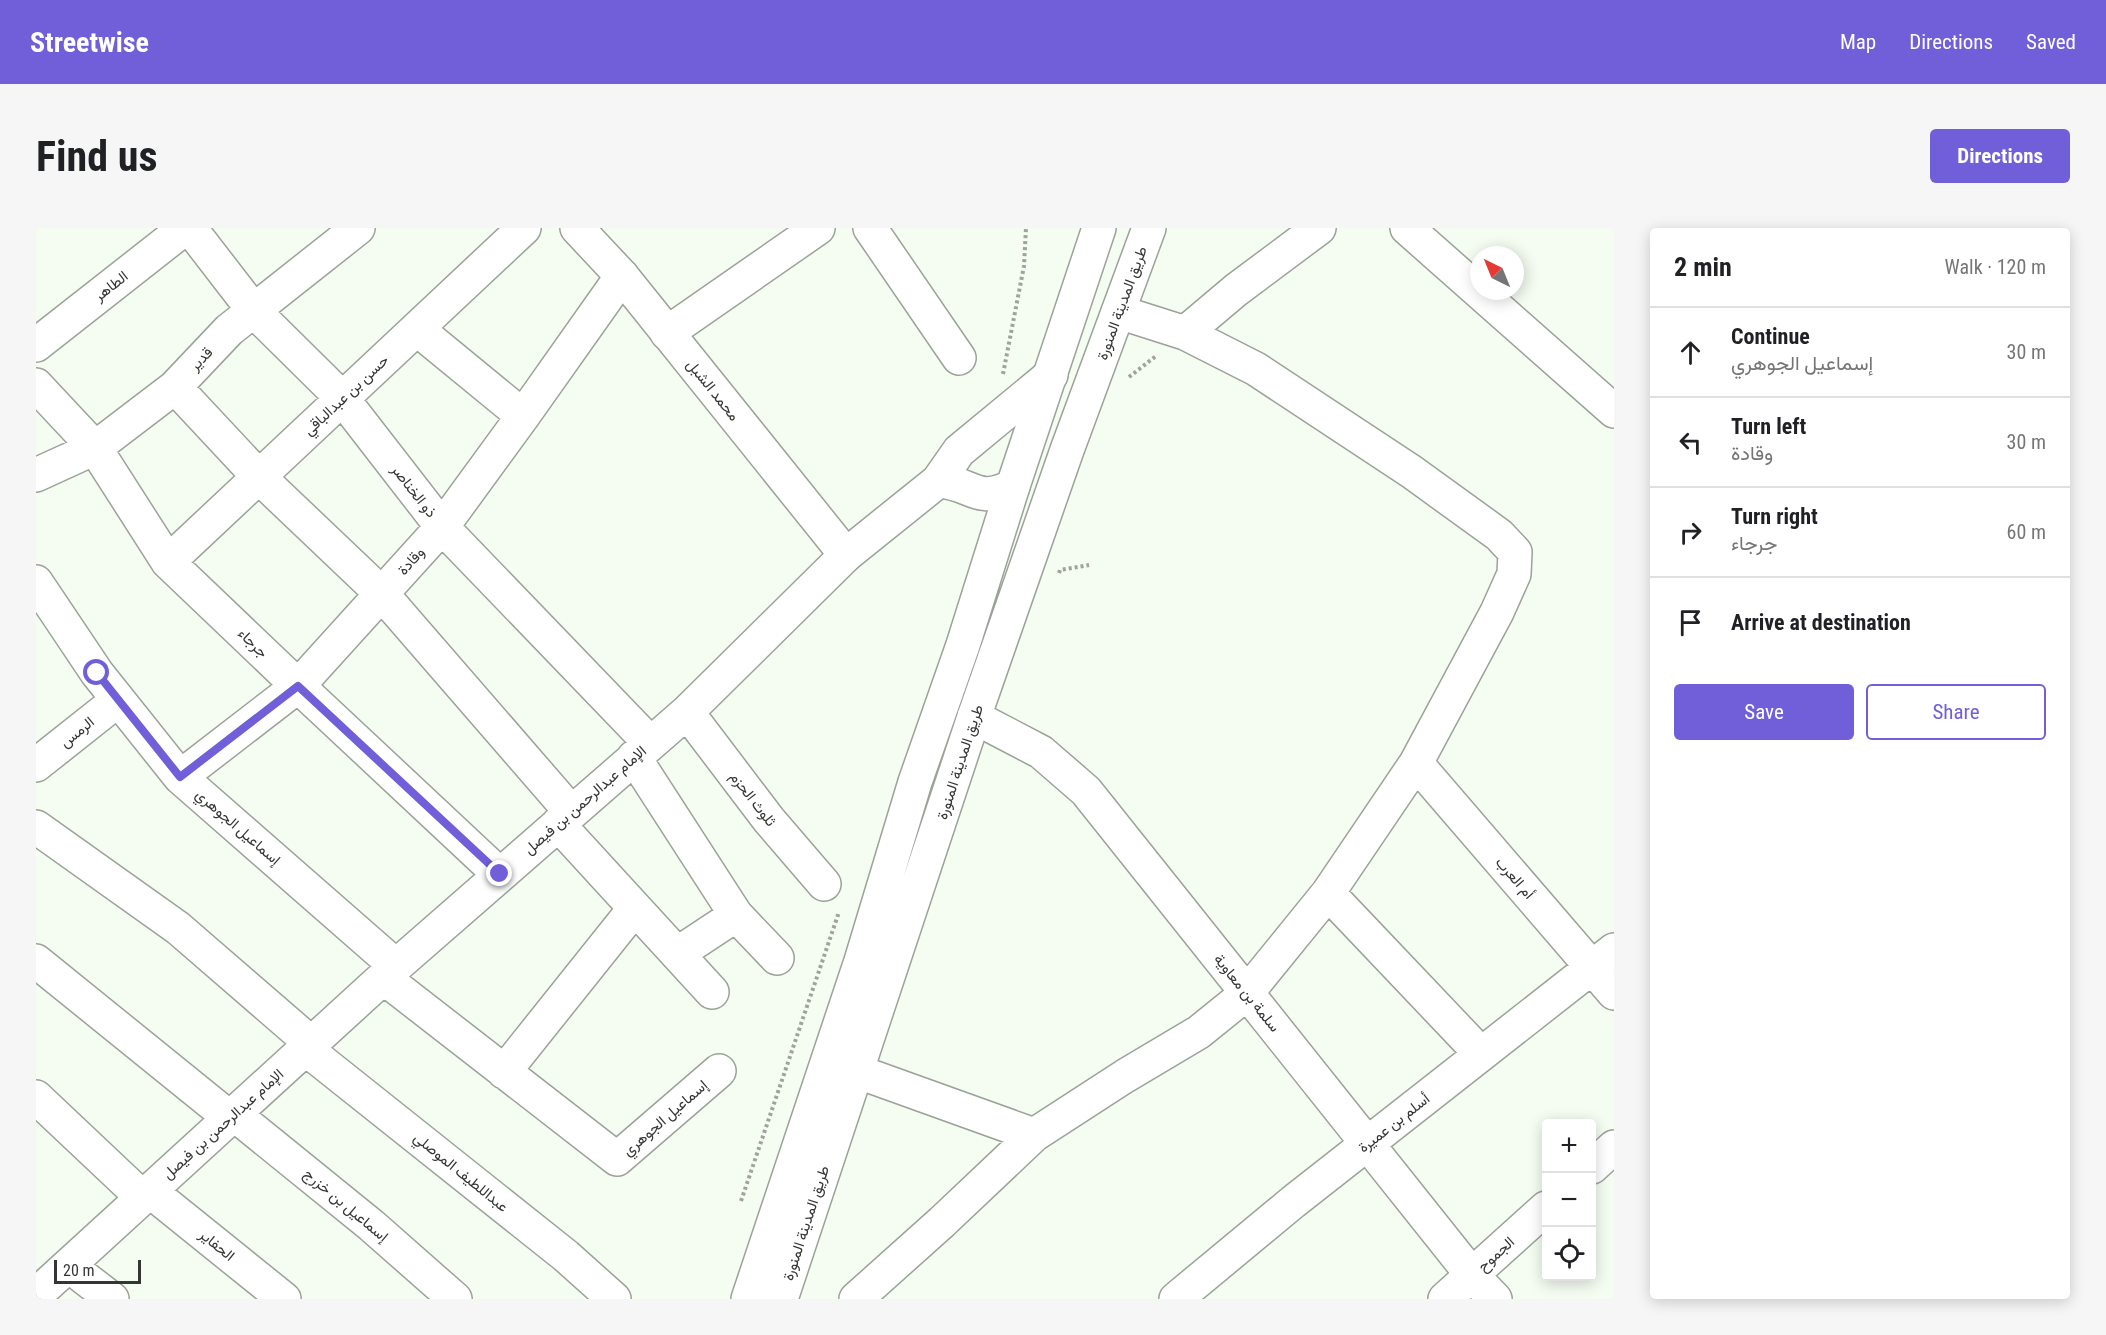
<!DOCTYPE html>
<html lang="en">
<head>
<meta charset="utf-8">
<style>
  :root { --surface:#fff; --page:#f6f6f6; --text:#202124; --muted:#757577; --line:#e0e0e0; --accent:#715fd9 }
  body { margin:0; font-family:"Roboto Condensed",Vazirmatn,sans-serif; background:var(--page); color:var(--text) }
  .controls { position:absolute; right:18px; bottom:18px; display:grid; overflow:hidden; border-radius:6px; box-shadow:0 3px 15px #0003 }
  .controls button { width:54px; height:54px; display:grid; place-items:center; padding:0; border:0; border-bottom:2px solid var(--line); background:var(--surface); color:var(--text); font:30px sans-serif }
  .compass { position:absolute; left:1434px; top:18px; width:54px; height:54px; border-radius:50%; background:var(--surface); box-shadow:0 3px 15px #0003; rotate:317deg }
  .scale { position:absolute; left:18px; bottom:15px; width:87px; box-sizing:border-box; padding-left:6px; border:3px solid #343633; border-top:0; font-size:16px; line-height:21px; white-space:nowrap; color:#343633; -webkit-text-stroke:4px #fff; paint-order:stroke }
  .stop { position:absolute; width:18px; height:18px; margin:-14px; border:4px solid #715fd9; border-radius:50%; background:#fff }
  .stop.end { background:#715fd9; border-color:#fff; box-shadow:0 2px 6px #0008 }
  .list { margin:0; padding:0; list-style:none }
  h2 { display:flex; justify-content:space-between; align-items:center; height:78px; margin:0; padding:0 24px; font-size:26px }
  h2 small { font-size:20px; font-weight:400; color:var(--muted) }
  .list li { display:grid; grid-template-columns:39px 1fr auto; gap:18px; align-items:center; box-sizing:border-box; height:90px; padding:0 24px; border-top:2px solid var(--line) }
  .list b { display:block; font-size:22px; white-space:nowrap }
  .list p { margin:0; font-size:20px; white-space:nowrap; color:var(--muted) }
  .list em { font-size:20px; font-style:normal; color:var(--muted) }
  .actions { display:flex; gap:12px; padding:18px 24px }
  .actions a { flex:1; padding:14px 0; border:2px solid var(--accent); border-radius:6px; text-align:center; font-size:21px; color:var(--accent) }
  .actions .main { background:var(--accent); color:#fff }
  .icon { flex:none; width:33px; height:33px; fill:none; stroke:currentColor; stroke-width:2; stroke-linecap:round; stroke-linejoin:round }
  .map { position:relative; flex:none; width:1578px; height:1071px; overflow:hidden; border-radius:6px }
  header { display:flex; align-items:center; gap:36px; box-sizing:border-box; height:84px; padding:0 30px; background:var(--accent); color:#fff }
  header strong { font-size:28px }
  nav { display:flex; gap:33px; margin-inline-start:auto; font-size:21px }
  .intro { display:flex; align-items:center; justify-content:space-between; box-sizing:border-box; height:144px; padding:0 36px }
  h1 { margin:0; font-size:42px }
  .button { padding:15px 27px; border-radius:6px; background:var(--accent); color:#fff; font-size:21px; font-weight:700 }
  main { display:flex; gap:36px; padding:0 36px }
  aside { flex:1; background:var(--surface); border-radius:6px; box-shadow:0 3px 15px #0003 }
  .map>svg:first-child { display:block }
  .lines { fill:none; stroke-linecap:round; stroke-linejoin:round }
  .minor-casing { stroke:#9ba299; stroke-width:36 }
  .tertiary-casing { stroke:#9ba299; stroke-width:36 }
  .primary-casing { stroke:#9ba299; stroke-width:36 }
  .path { stroke:#9ea39c; stroke-width:4; stroke-dasharray:3 3; stroke-linecap:butt }
  .minor { stroke:#fff; stroke-width:33 }
  .tertiary { stroke:#fff; stroke-width:33 }
  .primary { stroke:#fff; stroke-width:33 }
  .route { stroke:#715fd9; stroke-width:8 }
  .labels { text-anchor:middle; dominant-baseline:central; stroke-width:6; stroke-linejoin:round; paint-order:stroke }
  .street-label { font-size:15px; fill:#343633; stroke:#fff }
</style>
</head>
<body>
<header>
<strong>Streetwise</strong>
<nav><a>Map</a><a>Directions</a><a>Saved</a></nav>
</header>
<div class="intro"><h1>Find us</h1><a class="button">Directions</a></div>
<main>
<div class="map">
<svg width="1578" height="1071" viewBox="0 0 1578 1071">
  <rect width="100%" height="100%" fill="#f5fcf2"/>
  <g class="lines">
    <defs>
      <path id="minor" d="M 154,0 L 218,83 L 306,170 L 406,299 L 614,515
        M 834,0 L 923,130
        M 1371,0 L 1578,183
        M 381,101 L 487,188
        M 631,105 L 782,0
        M 1149,105 L 1200,62 L 1283,0
        M 0,117 L 149,0
        M 0,157 L 59,220 L 132,334 L 262,458 L 463,646
        M 139,159 L 223,249 L 346,366 L 535,584
        M 0,247 L 59,220 L 139,159 L 193,102 L 322,0
        M 132,334 L 488,0
        M 0,354 L 61,445 L 144,549 L 360,738
        M 651,484 L 733,592 L 788,656
        M 938,489 L 1005,524 L 1050,563 L 1436,1047 L 1459,1071
        M 598,529 L 700,687 L 741,730
        M 1380,535 L 1578,765
        M 0,537 L 82,472
        M 144,549 L 262,458 L 406,299 L 487,188 L 586,48
        M 0,599 L 142,700 L 276,816
        M 1292,665 L 1445,826
        M 599,680 L 676,764
        M 641,726 L 700,687
        M 0,733 L 194,890
        M 348,750 L 581,931 L 683,843
        M 270,821 L 530,1028 L 578,1071
        M 820,843 L 998,907
        M 468,844 L 599,680 L 522,596
        M 0,869 L 107,970
        M 198,886 L 335,997 L 419,1071
        M 1556,939 L 1578,919
        M 114,963 L 248,1071
        M 33,1038 L 76,1071
        M 0,1067 L 360,738 L 651,484 L 810,327 L 902,253 L 923,223 L 1015,147
        M 820,1071 L 906,994 L 998,907 L 1089,848 L 1163,804 L 1210,766 L 1292,665 L 1380,535 L 1461,384 L 1478,346 L 1479,324 L 1463,307 L 1376,244 L 1220,141 L 1149,105 L 1083,84
        M 1140,1071 L 1257,974 L 1578,722
        M 1409,1071 L 1510,980"/>
      <path id="tertiary" d="M 541,0 L 586,48 L 810,327
        M 902,253 C 938,255 939,277 977,258"/>
      <path id="primary" d="M 712,1071 L 825,733 L 879,554 L 927,417 L 977,258 L 1063,0
        M 745,1071 L 938,489 L 1031,222 L 1113,0"/>
    </defs>
    <use href="#minor" class="minor-casing"/>
    <use href="#tertiary" class="tertiary-casing"/>
    <use href="#primary" class="primary-casing"/>
    <path class="path" d="M 967,146 L 988,38 L 990,0
      M 1093,149 L 1120,128
      M 1023,345 L 1024,342 L 1053,337
      M 705,973 L 803,684"/>
    <use href="#minor" class="minor"/>
    <use href="#tertiary" class="tertiary"/>
    <use href="#primary" class="primary"/>
  </g>
  <g class="lines">
    <path class="route" d="M 61,445 L 144,549 L 262,458 L 464,646"/>
  </g>
  <g class="labels">
    <g class="street-label">
      <text transform="translate(75 58) rotate(-38)">الطاهر</text>
      <text transform="translate(1086 75) rotate(-70)">طريق المدينة المنورة</text>
      <text transform="translate(165 131) rotate(-46)">قدير</text>
      <text transform="translate(677 162) rotate(51)">محمد الشبل</text>
      <text transform="translate(310 167) rotate(-43)">حسن بن عبدالباقي</text>
      <text transform="translate(378 263) rotate(52)">ذو الخناصر</text>
      <text transform="translate(375 333) rotate(-48)">وقادة</text>
      <text transform="translate(217 415) rotate(44)">جرجاء</text>
      <text transform="translate(41 504) rotate(-39)">الرمس</text>
      <text transform="translate(924 534) rotate(-72)">طريق المدينة المنورة</text>
      <text transform="translate(717 571) rotate(52)">ثلوث الحزم</text>
      <text transform="translate(549 572) rotate(-41)">الإمام عبدالرحمن بن فيصل</text>
      <text transform="translate(202 599) rotate(41)">إسماعيل الجوهري</text>
      <text transform="translate(1479 650) rotate(49)">أم العرب</text>
      <text transform="translate(1211 765) rotate(51)">سلمة بن معاوية</text>
      <text transform="translate(629 890) rotate(-41)">إسماعيل الجوهري</text>
      <text transform="translate(1358 895) rotate(-38)">أسلم بن عميرة</text>
      <text transform="translate(187 896) rotate(-42)">الإمام عبدالرحمن بن فيصل</text>
      <text transform="translate(425 944) rotate(39)">عبداللطيف الموصلي</text>
      <text transform="translate(310 977) rotate(40)">إسماعيل بن خزرج</text>
      <text transform="translate(770 995) rotate(-72)">طريق المدينة المنورة</text>
      <text transform="translate(181 1017) rotate(39)">الحفاير</text>
      <text transform="translate(1460 1026) rotate(-42)">الجموح</text>
    </g>
  </g>
</svg>
<div class="controls">
<button>+</button>
<button>−</button>
<button><svg class="icon" aria-label="locate" viewBox="0 0 24 24"><circle cx="12" cy="12" r="6"/><path d="M12 2v4M12 18v4M2 12h4M18 12h4"/></svg></button>
</div>
<svg class="compass" viewBox="-18 -18 36 36"><path d="M0-13l5 13h-10z" fill="#e53935"/><path d="M0 13l5-13h-10z" fill="#757577"/></svg>
<div class="scale">20 m</div>
<div class="stop" style="left:61px;top:445px"></div>
<div class="stop end" style="left:464px;top:646px"></div>
</div>
<aside>
<h2>2 min<small>Walk · 120 m</small></h2>
<ul class="list">
<li><svg class="icon" aria-label="ahead" viewBox="0 0 24 24"><path d="M12 20V5M6 11l6-6 6 6"/></svg><div><b>Continue</b><p>إسماعيل الجوهري</p></div><em>30 m</em></li>
<li><svg class="icon" aria-label="left" viewBox="0 0 24 24"><path d="M17 20v-9H6M10 6l-5 5 5 5"/></svg><div><b>Turn left</b><p>وقادة</p></div><em>30 m</em></li>
<li><svg class="icon" aria-label="right" viewBox="0 0 24 24"><path d="M7 20v-9h11M14 6l5 5-5 5"/></svg><div><b>Turn right</b><p>جرجاء</p></div><em>60 m</em></li>
<li><svg class="icon" aria-label="arrive" viewBox="0 0 24 24"><path d="M6 21V4h12l-3 4 3 4H6"/></svg><div><b>Arrive at destination</b></div></li>
</ul>
<div class="actions"><a class="main">Save</a><a>Share</a></div>
</aside>
</main>
</body>
</html>
